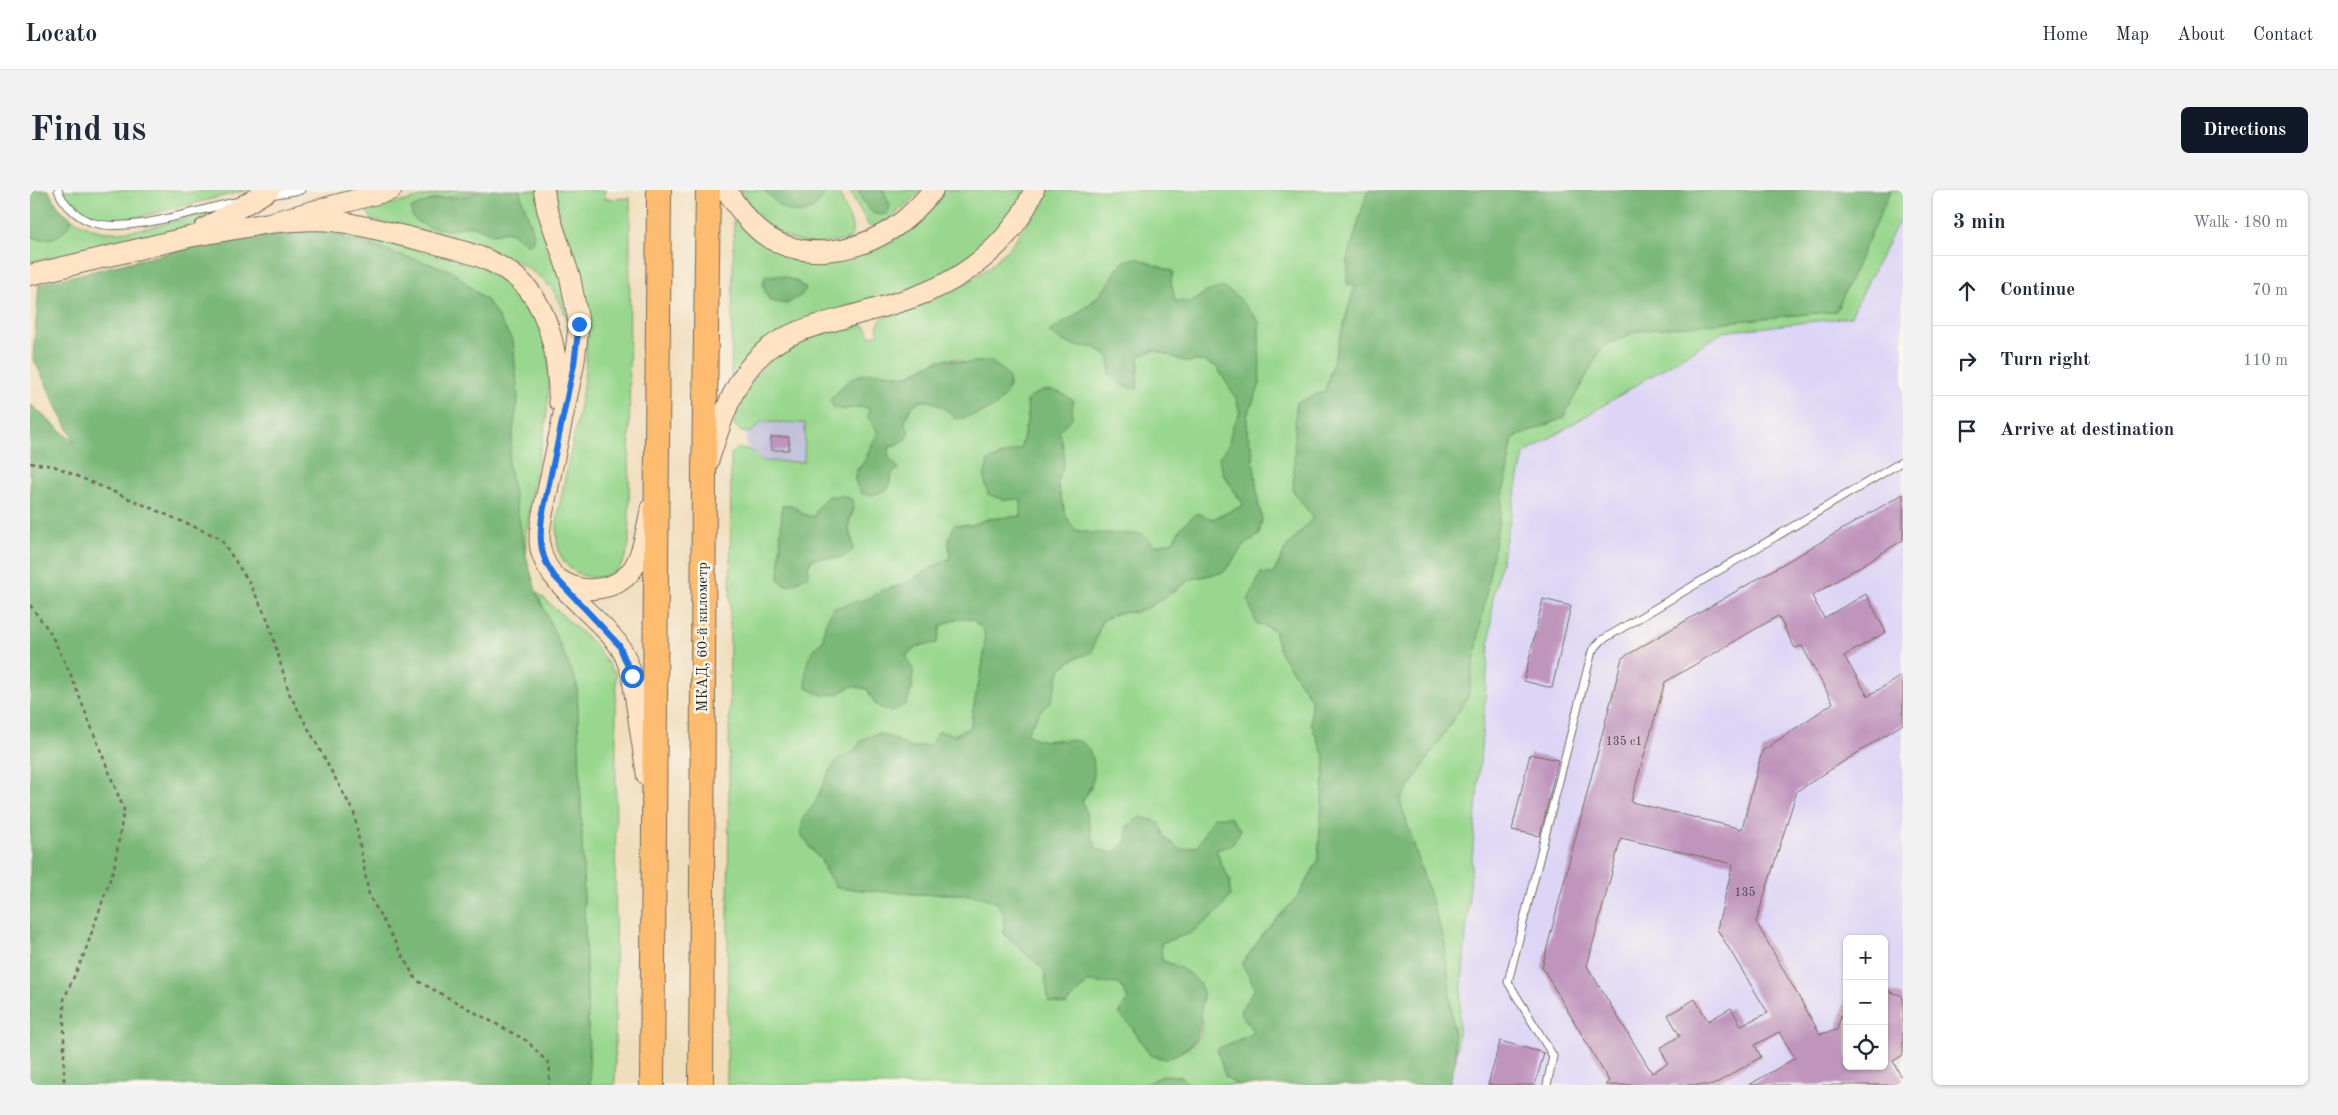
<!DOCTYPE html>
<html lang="en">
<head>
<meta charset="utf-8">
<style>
  :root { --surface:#fff; --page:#f2f2f3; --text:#1f2937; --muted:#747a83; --line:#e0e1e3; --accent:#111827 }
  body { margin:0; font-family:"Old Standard TT",serif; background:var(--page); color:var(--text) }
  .controls { position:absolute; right:15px; bottom:15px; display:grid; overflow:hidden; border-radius:8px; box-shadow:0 1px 4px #0004 }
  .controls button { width:45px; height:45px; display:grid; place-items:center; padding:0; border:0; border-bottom:1px solid var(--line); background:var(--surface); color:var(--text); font:25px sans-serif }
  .stop { position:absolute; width:15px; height:15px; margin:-11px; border:4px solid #1a73e8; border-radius:50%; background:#fff }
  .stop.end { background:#1a73e8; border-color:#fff; box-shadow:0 1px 5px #0008 }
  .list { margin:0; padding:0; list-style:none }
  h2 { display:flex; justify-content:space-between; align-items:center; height:65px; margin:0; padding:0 20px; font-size:21px }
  h2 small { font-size:16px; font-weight:400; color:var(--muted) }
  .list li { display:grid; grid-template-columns:32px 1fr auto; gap:15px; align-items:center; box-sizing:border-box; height:70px; padding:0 20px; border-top:1px solid var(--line) }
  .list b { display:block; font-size:19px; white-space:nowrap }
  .list em { font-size:16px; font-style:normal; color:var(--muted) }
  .icon { flex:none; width:28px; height:28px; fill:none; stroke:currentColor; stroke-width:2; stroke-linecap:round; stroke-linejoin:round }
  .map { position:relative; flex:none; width:1873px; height:895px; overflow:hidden; border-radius:8px }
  header { display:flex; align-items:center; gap:30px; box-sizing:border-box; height:70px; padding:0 25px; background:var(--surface); border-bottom:1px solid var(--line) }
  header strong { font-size:24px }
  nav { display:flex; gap:28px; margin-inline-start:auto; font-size:18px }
  .intro { display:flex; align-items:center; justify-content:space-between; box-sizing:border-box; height:120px; padding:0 30px }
  h1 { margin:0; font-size:35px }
  .button { padding:12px 22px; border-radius:8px; background:var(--accent); color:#fff; font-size:18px; font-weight:700 }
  main { display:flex; gap:30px; padding:0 30px }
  aside { flex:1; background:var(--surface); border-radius:8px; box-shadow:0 1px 4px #0004 }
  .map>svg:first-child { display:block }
  .built { fill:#ddd5f6; fill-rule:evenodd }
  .industrial { fill:#c2c1dc }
  .green { fill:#98d78d; stroke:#62815c; fill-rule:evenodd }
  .forest { fill:#7ab878; stroke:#527252 }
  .building { fill:#c095bd; fill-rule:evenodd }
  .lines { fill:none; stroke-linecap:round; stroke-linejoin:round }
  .service-casing { stroke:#70695e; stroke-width:9 }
  .secondary-casing { stroke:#70695e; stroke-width:22 }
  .trunk-casing { stroke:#70695e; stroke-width:26 }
  .path { stroke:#70695e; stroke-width:2.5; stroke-dasharray:4 4; stroke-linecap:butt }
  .service { stroke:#fff; stroke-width:7 }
  .secondary { stroke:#fee4c5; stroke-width:20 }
  .trunk { stroke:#fdbc6f; stroke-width:24 }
  .route { stroke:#1a73e8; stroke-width:6 }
  .labels { text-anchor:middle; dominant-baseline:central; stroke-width:5; stroke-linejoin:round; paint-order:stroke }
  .number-label { font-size:12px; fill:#504650 }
  .street-label { font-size:15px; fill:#2b2b2b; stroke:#fbf7ec }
</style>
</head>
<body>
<header>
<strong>Locato</strong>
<nav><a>Home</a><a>Map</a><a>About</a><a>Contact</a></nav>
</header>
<div class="intro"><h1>Find us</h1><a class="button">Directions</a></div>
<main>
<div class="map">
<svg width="1873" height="895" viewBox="0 0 1873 895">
  <rect width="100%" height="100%" fill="#fbf7ec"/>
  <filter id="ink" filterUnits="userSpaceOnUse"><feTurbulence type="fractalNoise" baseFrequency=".02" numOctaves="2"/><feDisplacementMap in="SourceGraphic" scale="10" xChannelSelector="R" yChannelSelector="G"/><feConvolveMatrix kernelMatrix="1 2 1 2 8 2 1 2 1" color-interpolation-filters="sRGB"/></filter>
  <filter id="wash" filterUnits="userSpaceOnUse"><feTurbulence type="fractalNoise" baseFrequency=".0096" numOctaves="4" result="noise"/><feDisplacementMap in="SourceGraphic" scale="20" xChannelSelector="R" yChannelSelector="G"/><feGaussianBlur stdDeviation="1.12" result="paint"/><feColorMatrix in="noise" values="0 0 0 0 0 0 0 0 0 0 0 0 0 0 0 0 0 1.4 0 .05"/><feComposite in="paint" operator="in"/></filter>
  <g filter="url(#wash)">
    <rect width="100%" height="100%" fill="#f0ddbc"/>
    <path class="built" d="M 1873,23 L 1873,895 L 1419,895 L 1426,869 L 1463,409 L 1494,264 L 1693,142 L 1820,127 ZM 1817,749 L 1854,749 L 1854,876 L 1817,876 Z"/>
    <path class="industrial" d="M 730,232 L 775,232 L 774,272 L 733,271 L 725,262 L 716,257 L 716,242 L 722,242 Z"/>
    <path class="green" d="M 33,0 L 149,0 L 157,3 L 172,0 L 218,0 L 97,30 C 72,31 44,26 33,0 Z
      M 423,0 L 452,0 L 401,10 L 381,19 L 422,38 L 442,35 L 463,44 L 476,41 L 482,43 L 492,51 L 504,44 L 489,0 L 506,0 L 535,87 L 541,144 C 537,129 532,112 522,99 C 486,55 395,42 342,30 L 336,20 Z
      M 520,0 L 575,0 L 575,9 L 600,8 L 599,353 C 597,362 595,371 589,378 C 569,398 533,385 528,357 C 524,336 530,314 534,293 C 542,253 553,211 556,170 C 558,142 549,116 542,88 C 535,59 528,29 520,0 Z
      M 711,0 L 734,0 C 751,17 753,22 777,22 L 795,0 L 808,0 L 822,35 L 822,44 L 818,50 C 806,51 791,55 779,53 C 749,49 721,29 711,0 Z
      M 819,0 L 829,0 L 835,15 L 860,16 L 853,0 L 893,0 L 849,38 L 839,36 Z
      M 914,0 L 996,0 L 984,23 L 938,71 L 891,96 L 766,134 L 701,190 L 704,25 L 777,68 L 899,17 ZM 752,86 L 768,92 L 776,99 L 770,106 L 756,114 Z
      M 1016,0 L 1338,0 L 1318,67 L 1318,94 L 1325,94 L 1295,201 L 1263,300 L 1283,328 L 1256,358 L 1243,384 L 1226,433 L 1244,440 L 1250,462 L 1281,509 L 1281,533 L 1295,569 L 1288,671 L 1269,705 L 1234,743 L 1225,798 L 1225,843 L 1187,859 L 1195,886 L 1207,895 L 1160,895 L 1159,893 L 1135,885 L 1113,895 L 697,895 L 701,264 L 706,259 C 719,257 725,262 733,271 L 774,272 L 775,233 L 731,232 L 722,242 L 711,242 L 705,236 C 704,221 710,208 719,196 C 748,152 780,145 830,134 L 837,138 L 840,146 L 849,144 L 847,136 L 852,128 L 902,110 L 929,98 L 959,77 L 980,57 L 1003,25 ZM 1126,76 L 1143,81 L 1141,91 L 1145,111 L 1162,112 L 1176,102 L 1230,194 L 1217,226 L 1217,243 L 1222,259 L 1228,312 L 1232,329 L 1229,345 L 1214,355 L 1194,382 L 1162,389 L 1105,422 L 1087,423 L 1072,431 L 1061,463 L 1045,468 L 1031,478 L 1021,511 L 1009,523 L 996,544 L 1012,551 L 1030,549 L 1062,597 L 1052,611 C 1059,627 1059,643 1067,659 L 1084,663 L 1097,652 L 1129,632 L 1135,648 L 1151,660 L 1167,656 L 1186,659 L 1192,676 L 1200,690 L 1174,732 L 1161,743 L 1131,753 L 1132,770 L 1148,777 C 1159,797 1185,831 1164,853 C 1157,860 1145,865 1136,869 L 1120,865 L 1101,836 L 1089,824 L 1098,809 L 1090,794 L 1058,792 L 1036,815 L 1014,780 L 974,744 L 974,727 L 968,713 C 941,700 914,705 884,704 C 858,702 833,700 807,698 L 797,684 L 791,670 L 780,658 L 773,628 L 784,615 L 808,569 L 823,562 L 833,549 L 865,549 L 880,558 L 900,555 L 941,537 C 943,504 958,474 954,440 L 942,429 L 926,429 L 911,436 L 907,453 L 891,455 L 876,465 L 883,480 L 846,515 L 837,499 L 822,496 L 808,504 L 781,462 L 793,451 L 795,434 L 821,415 L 837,409 L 852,400 L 872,395 L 920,368 L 919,351 L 924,335 L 941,335 L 958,329 L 992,326 L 991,309 L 974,310 L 958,271 L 991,258 L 998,227 L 997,210 L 1042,228 L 1029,241 C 1035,263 1037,272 1027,292 L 1036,326 L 1045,340 L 1125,356 L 1143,351 L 1152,336 L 1183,329 L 1214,315 L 1204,302 L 1199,254 L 1202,238 L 1210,223 L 1206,208 L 1187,177 L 1173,171 L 1156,172 L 1125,160 L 1109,166 L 1109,183 L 1080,184 L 1079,167 L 1064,157 L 1047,156 L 1019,142 C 1046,124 1073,110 1086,78 ZM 927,169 L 934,173 L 960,171 L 958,221 L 925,229 C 915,217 895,202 882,217 C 874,226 872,243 869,254 L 860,257 L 858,266 L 862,283 L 858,299 L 826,280 L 833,274 L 848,242 L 838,227 L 839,218 L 830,216 L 813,220 L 800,210 L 818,190 L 853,183 L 877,186 L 908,170 ZM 798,306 L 824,319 L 818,336 L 823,351 L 809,369 L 791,367 L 782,369 L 778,377 L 749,389 L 752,316 L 762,315 L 775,325 L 784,327 L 787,319 Z
      M 1861,0 L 1873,0 L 1873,23 L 1820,127 L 1693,142 L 1494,264 L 1463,409 L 1426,869 L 1415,754 L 1370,611 L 1438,507 L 1483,248 L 1533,228 L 1572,157 L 1607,140 L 1806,121 Z
      M 188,20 L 192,22 L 147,42 L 0,72 L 0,46 C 17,54 35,46 42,29 C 53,35 64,41 78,42 C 106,44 159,27 188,20 Z
      M 287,39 L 326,43 L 448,73 L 494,103 L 519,157 L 519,197 L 516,233 L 503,293 L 496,344 L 496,365 L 478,274 L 488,209 L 483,152 L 460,114 L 422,81 Z
      M 506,401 L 562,452 L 586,484 L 585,895 L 560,895 L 547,494 Z"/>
    <path class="forest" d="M 0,0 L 18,0 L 28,17 L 42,29 C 35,47 17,54 0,46 Z
      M 452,0 L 489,0 L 504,44 L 503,51 L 498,55 L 482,43 L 475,41 L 463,44 L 442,35 L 419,40 L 398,37 L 386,31 L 382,26 L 381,19 C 403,4 432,11 452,0 Z
      M 734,0 L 795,0 C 792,16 775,27 758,21 C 749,18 741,7 734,0 Z
      M 829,0 L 853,0 L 860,16 L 857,24 C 839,28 834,14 829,0 Z
      M 1338,0 L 1861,0 L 1806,121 L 1607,141 L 1572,157 L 1533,228 L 1483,248 L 1438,507 L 1370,611 L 1415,754 L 1426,869 L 1419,895 L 1207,895 L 1195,886 L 1187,859 L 1224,843 L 1210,821 L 1225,798 L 1212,774 L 1234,743 L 1269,705 L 1288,671 L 1295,569 L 1281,533 L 1281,509 L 1250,462 L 1244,440 L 1226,433 L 1218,410 L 1231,383 L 1243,384 L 1256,358 L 1283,328 L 1263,300 L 1266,213 L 1295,201 L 1325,95 L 1317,94 L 1318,67 Z
      M 287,39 L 422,81 L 460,114 L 483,152 L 488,209 L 478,274 L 496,365 L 506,401 L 547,494 L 560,895 L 0,895 L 0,214 L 45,253 L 3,168 L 9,94 L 159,58 Z
      M 1107,68 L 1143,82 L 1141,91 L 1145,111 L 1162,112 L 1176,102 L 1192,97 L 1206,105 L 1229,131 L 1230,194 L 1217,226 L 1217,243 L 1222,259 L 1228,312 L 1232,329 L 1229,345 L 1214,355 L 1194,382 L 1162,389 L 1121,416 L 1105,422 L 1087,423 L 1072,431 L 1061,463 L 1045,468 L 1031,478 L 1021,511 L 1009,523 L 996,544 C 1001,546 1006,549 1011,550 C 1031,555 1055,538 1063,571 C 1067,587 1061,598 1052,611 C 1059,628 1059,643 1067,659 L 1084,663 L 1097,652 L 1097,636 L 1111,627 L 1129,632 L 1135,648 L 1151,660 L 1168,656 L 1183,627 L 1200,627 L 1211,640 L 1202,655 L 1186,660 L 1192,676 L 1200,690 L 1200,707 L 1188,722 L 1161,743 L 1131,753 L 1132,770 C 1147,776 1168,784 1173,802 C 1174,808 1171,816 1171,821 C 1170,852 1163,856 1136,869 L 1120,865 L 1101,836 L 1089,824 L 1098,809 L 1090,794 L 1058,792 L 1036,815 L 1019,812 L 1014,780 L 974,744 L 974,727 L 968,713 C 941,700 913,705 884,704 C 858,702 833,700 807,698 L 797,684 L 791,670 L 771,645 L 773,628 L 784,615 L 798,584 L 808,569 L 823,562 L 833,549 L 848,543 L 865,549 L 880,558 L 900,555 L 909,541 L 925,545 L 941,537 C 943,504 958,474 954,440 L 942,429 L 926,429 L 911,436 L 907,453 L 891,455 L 876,465 L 883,480 L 882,499 L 876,514 L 861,522 L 846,515 L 837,499 L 822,496 L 808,504 L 791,505 L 776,497 C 775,475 776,466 793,451 L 795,434 L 803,418 L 837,409 L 852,400 L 872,395 L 920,368 L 919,351 L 924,335 L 941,335 L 958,329 L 991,326 L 991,309 L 974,310 L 958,304 L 954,288 L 958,271 L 991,258 L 998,227 L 997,210 C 1015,196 1024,198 1043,210 L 1042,228 L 1029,241 C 1035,263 1037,272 1027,292 L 1036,326 L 1045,340 L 1062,343 L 1113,344 L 1126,356 L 1143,351 L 1152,336 L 1167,323 L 1183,329 L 1214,315 L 1194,285 L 1189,268 L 1199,254 L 1202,238 L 1210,223 L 1206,208 L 1187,177 L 1173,171 L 1156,172 L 1125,160 L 1109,166 L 1107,199 L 1091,195 L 1080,184 L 1079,167 L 1064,157 L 1047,156 L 1032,151 L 1019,142 C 1040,128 1062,116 1078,96 C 1089,81 1084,71 1107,68 Z
      M 744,85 C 756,86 767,91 776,99 L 770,106 L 756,114 L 739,111 L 733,95 L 735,87 Z
      M 917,169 L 934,173 L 960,171 L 974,181 L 979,188 L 979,196 L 976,204 L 965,217 L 933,228 L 925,229 C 916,218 896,202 883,216 C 878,221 876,229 874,235 L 879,240 L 877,249 L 860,257 L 858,266 L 869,279 L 862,283 L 858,299 L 842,305 L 832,304 C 818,283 827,285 836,268 C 840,260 843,251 848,242 L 838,227 L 839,218 C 827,215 817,221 804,218 L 800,210 C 818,191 825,181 854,183 C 862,184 869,188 877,186 C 891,182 902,171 917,169 Z
      M 798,306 L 815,306 L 822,310 C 825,322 819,324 819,334 C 818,343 823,351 823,360 C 808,373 800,365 782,369 L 778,377 L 778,385 L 764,394 L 755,395 L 749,390 L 752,316 L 762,315 L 775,325 L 784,327 L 787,319 Z
      M 1135,885 L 1152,887 L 1160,895 L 1113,895 Z"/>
    <g id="blocks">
      <path class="building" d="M 741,247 L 759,247 L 759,260 L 741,260 Z
        M 1873,304 L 1873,350 L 1782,406 L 1794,428 L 1836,404 L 1856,442 L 1814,466 L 1838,506 L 1873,485 L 1873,534 L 1767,601 L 1726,732 L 1790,844 L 1807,840 L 1814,814 L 1817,812 L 1817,876 L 1854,876 L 1854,800 L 1871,805 L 1873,808 L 1873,865 L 1863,871 L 1873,890 L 1873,895 L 1719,895 L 1765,868 L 1749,842 L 1725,855 L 1731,867 L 1683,895 L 1575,895 L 1579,891 L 1512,777 L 1592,468 ZM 1748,426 L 1765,458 L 1772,456 L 1803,513 L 1732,561 L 1712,639 L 1601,612 L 1635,492 ZM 1591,648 L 1703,674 L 1687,739 L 1738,823 L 1711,835 L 1701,818 L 1678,831 L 1665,809 L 1638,825 L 1650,846 L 1630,858 L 1638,873 L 1622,883 L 1557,776 Z
        M 1513,409 L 1541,416 L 1522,498 L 1494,491 Z
        M 1500,564 L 1528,570 L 1510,646 L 1482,640 Z
        M 1470,851 L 1514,863 L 1505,895 L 1458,895 Z"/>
    </g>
  </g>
  <g filter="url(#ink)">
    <use href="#blocks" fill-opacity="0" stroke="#70695e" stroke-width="1"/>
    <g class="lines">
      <defs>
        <path id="service" d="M 28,0 C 33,14 49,29 64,33 C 100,43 167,20 205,12
          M 240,5 L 271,0
          M 1517,895 L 1523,866 L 1478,792 L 1562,461 L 1572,450 L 1873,271"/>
        <path id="secondary" d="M 514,0 L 517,19 L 540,87 L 549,134 L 544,174 L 512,327 C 510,338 508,350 511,361 C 518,393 568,427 588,454 C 595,464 599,475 602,486 L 617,586
          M 696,0 C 708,17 720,36 739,48 C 774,69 821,63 855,43 C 874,33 890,16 903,0
          M 239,33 C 260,31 281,29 303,31 C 330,34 356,42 382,48 C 421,58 471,66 498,99 C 523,130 528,173 529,211
          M 174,39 L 239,0
          M 0,85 L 159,47 L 239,33 L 361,0
          M 678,272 C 691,234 702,189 734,162 C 758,141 787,135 817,127 C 844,119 871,113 897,102 C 942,84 986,46 1004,0
          M 530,390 C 542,398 557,401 571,398 C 612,391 613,353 621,318"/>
        <path id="trunk" d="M 622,895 L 629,0
          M 671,895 L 674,286 L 678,0"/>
      </defs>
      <use href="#service" class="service-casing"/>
      <use href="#secondary" class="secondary-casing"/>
      <use href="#trunk" class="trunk-casing"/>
      <path class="path" d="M 0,273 L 24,276 L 190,348 L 219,392 L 238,430 L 259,503 L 324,623 L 339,705 L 386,790 L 497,851 L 520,875 L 519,895
        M 0,415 L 20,442 L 40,483 L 94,620 L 84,678 L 55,762 L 34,809 L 34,895"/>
      <use href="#service" class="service"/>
      <use href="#secondary" class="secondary"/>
      <use href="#trunk" class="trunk"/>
    </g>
  </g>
  <g class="lines" filter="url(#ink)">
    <path class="route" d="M 549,134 L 544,174 L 512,327 C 509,351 510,367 525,387 L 589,455 L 602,486"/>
  </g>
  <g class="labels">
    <g class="number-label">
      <text x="1594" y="552">135 с1</text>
      <text x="1715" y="703">135</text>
    </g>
    <g class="street-label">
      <text transform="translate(673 447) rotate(-90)">МКАД, 60-й километр</text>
    </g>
  </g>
</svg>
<div class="controls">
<button>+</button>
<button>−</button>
<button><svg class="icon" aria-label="locate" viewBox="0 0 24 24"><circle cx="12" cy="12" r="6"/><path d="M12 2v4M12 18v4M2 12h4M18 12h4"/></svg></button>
</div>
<div class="stop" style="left:602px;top:486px"></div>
<div class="stop end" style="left:549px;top:134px"></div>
</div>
<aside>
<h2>3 min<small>Walk · 180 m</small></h2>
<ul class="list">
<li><svg class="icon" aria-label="ahead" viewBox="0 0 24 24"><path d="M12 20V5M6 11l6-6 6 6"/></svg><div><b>Continue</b></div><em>70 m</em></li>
<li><svg class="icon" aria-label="right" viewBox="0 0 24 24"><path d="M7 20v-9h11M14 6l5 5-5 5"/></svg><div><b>Turn right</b></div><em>110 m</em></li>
<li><svg class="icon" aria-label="arrive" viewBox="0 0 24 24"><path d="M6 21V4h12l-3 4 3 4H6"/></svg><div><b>Arrive at destination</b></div></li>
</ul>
</aside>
</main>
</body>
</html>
